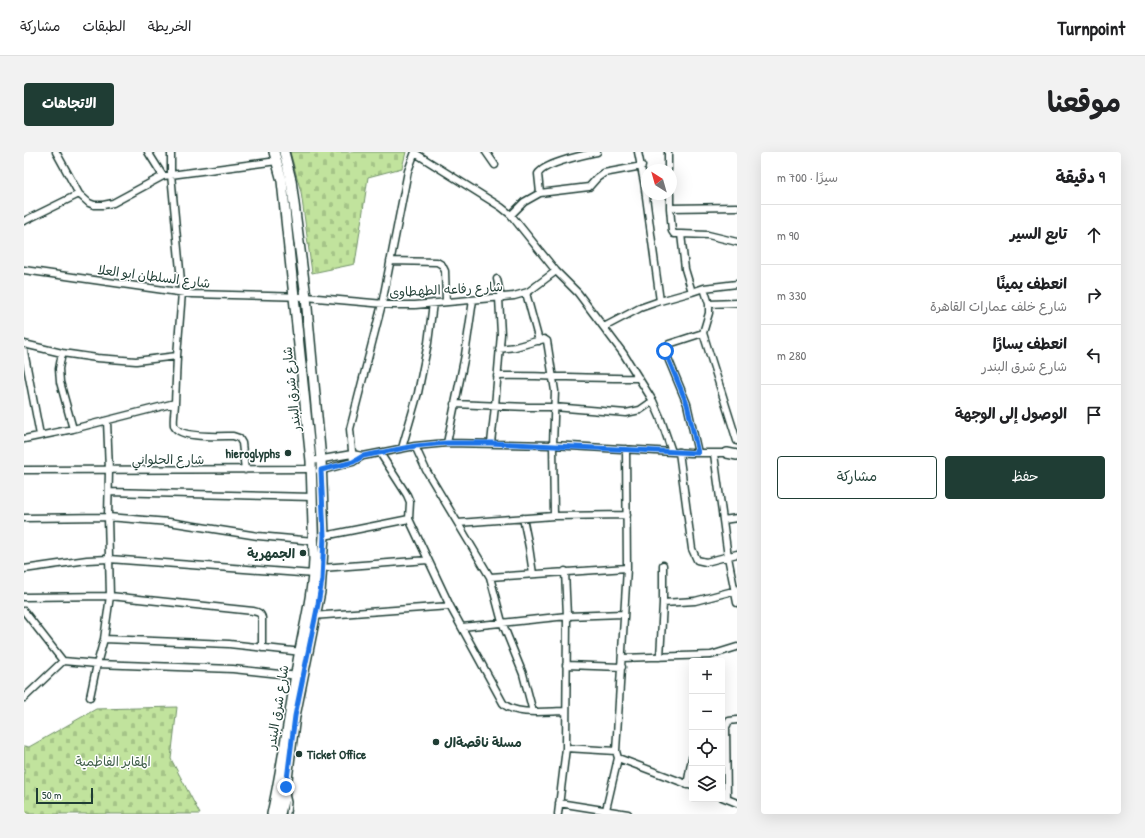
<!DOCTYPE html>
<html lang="ar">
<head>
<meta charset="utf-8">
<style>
  :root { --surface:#fff; --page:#f2f2f2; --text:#202124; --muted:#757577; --line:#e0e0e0; --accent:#1f3d34 }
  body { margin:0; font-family:"Patrick Hand","Playpen Sans Arabic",sans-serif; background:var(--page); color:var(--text); direction:rtl }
  .controls { position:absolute; right:12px; bottom:12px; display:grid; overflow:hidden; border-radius:4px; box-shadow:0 4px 16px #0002 }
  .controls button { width:36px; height:36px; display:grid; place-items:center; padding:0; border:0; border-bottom:1px solid var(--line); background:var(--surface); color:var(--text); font:20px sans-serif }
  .compass { position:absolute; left:617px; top:12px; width:36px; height:36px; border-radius:50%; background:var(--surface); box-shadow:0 4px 16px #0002; rotate:323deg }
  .scale { position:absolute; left:12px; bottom:10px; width:57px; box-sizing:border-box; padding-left:4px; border:2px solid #1f3d34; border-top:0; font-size:11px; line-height:14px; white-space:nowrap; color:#1f3d34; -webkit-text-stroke:3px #fff; paint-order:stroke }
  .stop { position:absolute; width:12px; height:12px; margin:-9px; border:3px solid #1a73e8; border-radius:50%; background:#fff }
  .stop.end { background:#1a73e8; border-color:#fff; box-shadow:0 1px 4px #0008 }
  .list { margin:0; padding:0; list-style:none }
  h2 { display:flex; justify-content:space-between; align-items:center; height:52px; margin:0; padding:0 16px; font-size:17px }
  h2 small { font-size:13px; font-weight:400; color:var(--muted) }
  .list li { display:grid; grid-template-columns:26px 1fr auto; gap:12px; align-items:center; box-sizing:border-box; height:60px; padding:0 16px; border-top:1px solid var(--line) }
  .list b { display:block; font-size:15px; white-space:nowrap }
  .list p { margin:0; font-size:13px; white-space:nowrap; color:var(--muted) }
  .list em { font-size:13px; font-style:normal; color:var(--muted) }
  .actions { display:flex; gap:8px; padding:12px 16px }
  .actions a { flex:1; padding:9px 0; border:1px solid var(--accent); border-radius:4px; text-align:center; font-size:14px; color:var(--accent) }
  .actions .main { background:var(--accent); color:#fff }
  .icon { flex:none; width:22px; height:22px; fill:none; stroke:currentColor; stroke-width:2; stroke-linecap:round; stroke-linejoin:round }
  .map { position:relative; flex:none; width:713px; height:662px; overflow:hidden; direction:ltr; border-radius:4px }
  header { display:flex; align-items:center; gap:24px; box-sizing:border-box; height:56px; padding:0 20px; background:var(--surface); border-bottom:1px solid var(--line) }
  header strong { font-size:19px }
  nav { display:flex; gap:22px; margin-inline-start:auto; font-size:14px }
  .intro { display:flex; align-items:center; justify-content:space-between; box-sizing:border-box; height:96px; padding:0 24px }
  h1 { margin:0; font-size:28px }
  .button { padding:10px 18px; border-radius:4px; background:var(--accent); color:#fff; font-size:14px; font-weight:700 }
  main { display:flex; gap:24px; padding:0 24px }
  aside { flex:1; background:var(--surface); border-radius:4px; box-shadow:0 4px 16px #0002 }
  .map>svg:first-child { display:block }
  .cemetery { fill:url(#cemetery-stones); stroke:#709068 }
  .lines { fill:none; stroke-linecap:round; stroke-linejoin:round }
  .lane-casing { stroke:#1f3d34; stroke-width:6 }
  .street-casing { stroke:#1f3d34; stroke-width:9 }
  .secondary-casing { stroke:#1f3d34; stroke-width:12 }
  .lane { stroke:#fff; stroke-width:3 }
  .street { stroke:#fff; stroke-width:6 }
  .secondary { stroke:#fff; stroke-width:9 }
  .route { stroke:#1a73e8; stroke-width:5 }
  .poi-dot { fill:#1f3d34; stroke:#fff; stroke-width:1.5 }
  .labels { text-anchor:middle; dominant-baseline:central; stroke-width:3; stroke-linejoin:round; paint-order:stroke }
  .street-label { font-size:13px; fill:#1f3d34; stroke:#fff }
  .poi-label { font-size:13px; font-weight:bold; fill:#1f3d34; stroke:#fff; text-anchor:end }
  .park-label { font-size:13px; fill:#3f5e49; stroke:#fff }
</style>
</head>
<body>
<header>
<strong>Turnpoint</strong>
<nav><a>الخريطة</a><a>الطبقات</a><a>مشاركة</a></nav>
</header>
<div class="intro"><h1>موقعنا</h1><a class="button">الاتجاهات</a></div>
<main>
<aside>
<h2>9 دقيقة<small>سيرًا · 700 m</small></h2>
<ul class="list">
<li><svg class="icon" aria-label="ahead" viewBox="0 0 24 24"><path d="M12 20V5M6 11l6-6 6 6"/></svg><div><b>تابع السير</b></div><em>90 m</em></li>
<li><svg class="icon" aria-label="right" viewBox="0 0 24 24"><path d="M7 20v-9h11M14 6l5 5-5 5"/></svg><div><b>انعطف يمينًا</b><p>شارع خلف عمارات القاهرة</p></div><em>330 m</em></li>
<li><svg class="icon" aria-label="left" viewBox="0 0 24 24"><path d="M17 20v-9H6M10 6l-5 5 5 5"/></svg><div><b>انعطف يسارًا</b><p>شارع شرق البندر</p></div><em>280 m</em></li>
<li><svg class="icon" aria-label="arrive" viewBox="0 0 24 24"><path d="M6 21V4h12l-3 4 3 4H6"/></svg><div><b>الوصول إلى الوجهة</b></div></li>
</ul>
<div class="actions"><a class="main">حفظ</a><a>مشاركة</a></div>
</aside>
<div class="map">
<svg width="713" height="662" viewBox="0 0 713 662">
  <defs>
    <pattern id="cemetery-stones" width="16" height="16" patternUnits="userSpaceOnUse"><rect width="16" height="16" fill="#c1e39d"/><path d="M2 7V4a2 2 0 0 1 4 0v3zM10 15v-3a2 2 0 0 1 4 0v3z" fill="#a5c488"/></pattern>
  </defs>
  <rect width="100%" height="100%" fill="#fff"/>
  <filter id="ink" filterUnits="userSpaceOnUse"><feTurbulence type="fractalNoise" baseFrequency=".025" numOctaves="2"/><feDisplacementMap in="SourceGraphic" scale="8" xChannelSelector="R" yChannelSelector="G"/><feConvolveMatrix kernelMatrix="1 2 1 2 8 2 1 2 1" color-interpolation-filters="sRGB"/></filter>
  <g filter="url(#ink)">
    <path class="cemetery" d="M 266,0 L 382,0 L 378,16 L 344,25 L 331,112 L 288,121 L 277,40 Z
      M 153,555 L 147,607 L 176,662 L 0,662 L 0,594 L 5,595 L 72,557 Z"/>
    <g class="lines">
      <defs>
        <path id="lane" d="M 263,642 L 265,650 L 264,662"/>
        <path id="street" d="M 32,0 L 55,42 L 65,51 L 70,53 L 79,53 L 89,51 L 139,24 L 253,9
          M 124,0 L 139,24
          M 462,0 L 471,13
          M 644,0 L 644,18
          M 391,1 L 477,55 L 487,63 L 532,119 L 554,141 L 599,201 L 629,249 L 636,265 L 648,300
          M 516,41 L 565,35 L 573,26 L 580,21 L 618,14
          M 646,42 L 646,56 L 713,55
          M 646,56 L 648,79 L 650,82 L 657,82 L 661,117 L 668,140 L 680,136 L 713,132
          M 487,63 L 500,50 L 516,41 L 514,22 C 520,11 560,3 573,0
          M 0,69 L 55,42
          M 657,82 L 684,83 L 713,90
          M 366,109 L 413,110 L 418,113 L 421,119 L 422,150
          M 0,118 L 168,142 L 282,145 L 371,153 L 391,153 L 490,144 L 504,140 L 532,119
          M 473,127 L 477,146
          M 680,136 L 685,152 L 685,161 L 679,181 L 713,289
          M 502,141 L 515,189
          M 636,149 L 668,140
          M 685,152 L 713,151
          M 580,175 L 616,156 L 636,149 L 620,30 L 614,0
          M 0,192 L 38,201 L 73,206 L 112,209 L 153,204
          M 475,197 L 491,195 L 520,187 L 523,189 L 531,239 L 529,293 L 530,364
          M 0,199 L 16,283
          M 38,201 L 35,217 L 36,230 L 49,277
          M 473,224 C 520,223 568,227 615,226
          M 151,251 C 151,257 149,266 150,273 C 153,287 197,284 209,284 L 215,286 L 218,291 L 221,318
          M 430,252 L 505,255 L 530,255 L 602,261 L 616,258 L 629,249
          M 83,269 L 85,318 L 84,365 L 86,444 L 80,487 L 73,512 L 209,517 L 275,524
          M 0,287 L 49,277 L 151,251 L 153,204 L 158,140 L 147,22 L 147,0
          M 423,291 L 441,203 L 449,148
          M 467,291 L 471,254 L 477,182 L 475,146
          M 391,294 L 402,318 L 466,425 L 478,470 L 499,522 L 509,560
          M 378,296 L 394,241 L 404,191 L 409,151
          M 602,297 L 603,416 L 592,599 L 594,606 L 668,634
          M 655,300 L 668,397 L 673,408 L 682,410 L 713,402
          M 356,301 L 383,343 L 386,350 L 385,367
          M 674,301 L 663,252 L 641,199 L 645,192 L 679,181
          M 690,302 L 704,405 L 713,451
          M 287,309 L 328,302 L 339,304
          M 329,310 L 326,277 L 358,152 L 384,19 L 391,0
          M 0,318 L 288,317
          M 295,319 L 329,310 L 339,304 L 391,294 L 423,291 L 529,293 L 666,301 L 705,301
          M 85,340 L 289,345
          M 0,366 L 84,365 L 145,370 L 234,384 L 290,389
          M 499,366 L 505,395 L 509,422
          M 699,368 L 713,366
          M 434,371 L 530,364 L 603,363
          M 300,384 L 385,367 L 426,454 L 479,551 C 490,564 525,559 541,559
          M 298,416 L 404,408
          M 0,417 L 63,408 L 85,407 L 290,422
          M 466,425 L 603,416
          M 0,445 L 86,444 L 229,459 C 234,460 237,461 238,466 L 238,496
          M 639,451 L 671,449 L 713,438
          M 0,459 L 39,509
          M 288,464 L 426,454
          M 438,475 L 543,464 L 599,462
          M 80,487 L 205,492 L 278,500
          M 636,505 L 639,451 L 639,413
          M 598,506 L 687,503 L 713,495
          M 542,513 L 598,515
          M 0,546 L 39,509 L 73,512 L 66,545
          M 542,596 L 592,599
          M 663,633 L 668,606
          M 698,645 L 713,651
          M 703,647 L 702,575 L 705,569 L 713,568
          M 535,651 L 604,662
          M 534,662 L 542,596 L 543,464 L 541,419
          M 581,662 L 594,606"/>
        <path id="secondary" d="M 703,301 L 713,303
          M 248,662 C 259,612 266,560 274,509 C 280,475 289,442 290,407 L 287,309 L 258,29 L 250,0
          M 256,662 L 262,635 L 271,564 L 296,440 L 300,384 L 297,308 L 282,145 L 267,28 L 260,0"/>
      </defs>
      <use href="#lane" class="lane-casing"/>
      <use href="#street" class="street-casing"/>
      <use href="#secondary" class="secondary-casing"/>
      <use href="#lane" class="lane"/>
      <use href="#street" class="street"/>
      <use href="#secondary" class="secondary"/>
    </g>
  </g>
  <g class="lines" filter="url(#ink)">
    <path class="route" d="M 262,635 L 271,564 L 294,452 L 298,428 L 300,384 L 297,318 L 329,310 L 339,304 L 391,294 L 423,291 L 467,291 L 674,301 L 663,252 L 641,199"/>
  </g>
  <g class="poi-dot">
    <circle cx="264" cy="301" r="4"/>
    <circle cx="279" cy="401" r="4"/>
    <circle cx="412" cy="590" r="4"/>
    <circle cx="275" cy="602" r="4"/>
  </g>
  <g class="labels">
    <g class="street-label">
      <text transform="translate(130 124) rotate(7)">شارع السلطان ابو العلا</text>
      <text transform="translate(422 137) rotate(-3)">شارع رفاعه الطهطاوى</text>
      <text transform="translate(267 237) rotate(-96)">شارع شرق البندر</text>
      <text x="144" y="307">شارع الحلواني</text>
      <text transform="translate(253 555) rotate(-81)">شارع شرق البندر</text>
    </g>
    <g class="poi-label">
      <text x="256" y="301">hieroglyphs</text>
      <text x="271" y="401">الجمهرية</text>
      <text x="420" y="590" text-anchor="start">مسلة ناقصةال</text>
      <text x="283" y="602" text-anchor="start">Ticket Office</text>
    </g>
    <g class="park-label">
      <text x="89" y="609">المقابر الفاطمية</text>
    </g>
  </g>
</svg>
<div class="controls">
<button>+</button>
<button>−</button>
<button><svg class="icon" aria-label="locate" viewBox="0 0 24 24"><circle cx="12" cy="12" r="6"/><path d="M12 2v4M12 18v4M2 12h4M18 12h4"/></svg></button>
<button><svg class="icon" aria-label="layers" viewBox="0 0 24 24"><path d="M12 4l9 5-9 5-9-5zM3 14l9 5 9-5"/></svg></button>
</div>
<svg class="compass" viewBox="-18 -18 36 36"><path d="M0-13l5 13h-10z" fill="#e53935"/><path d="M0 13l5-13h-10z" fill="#757577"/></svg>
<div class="scale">50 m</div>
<div class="stop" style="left:641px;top:199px"></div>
<div class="stop end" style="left:262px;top:635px"></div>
</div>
</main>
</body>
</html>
